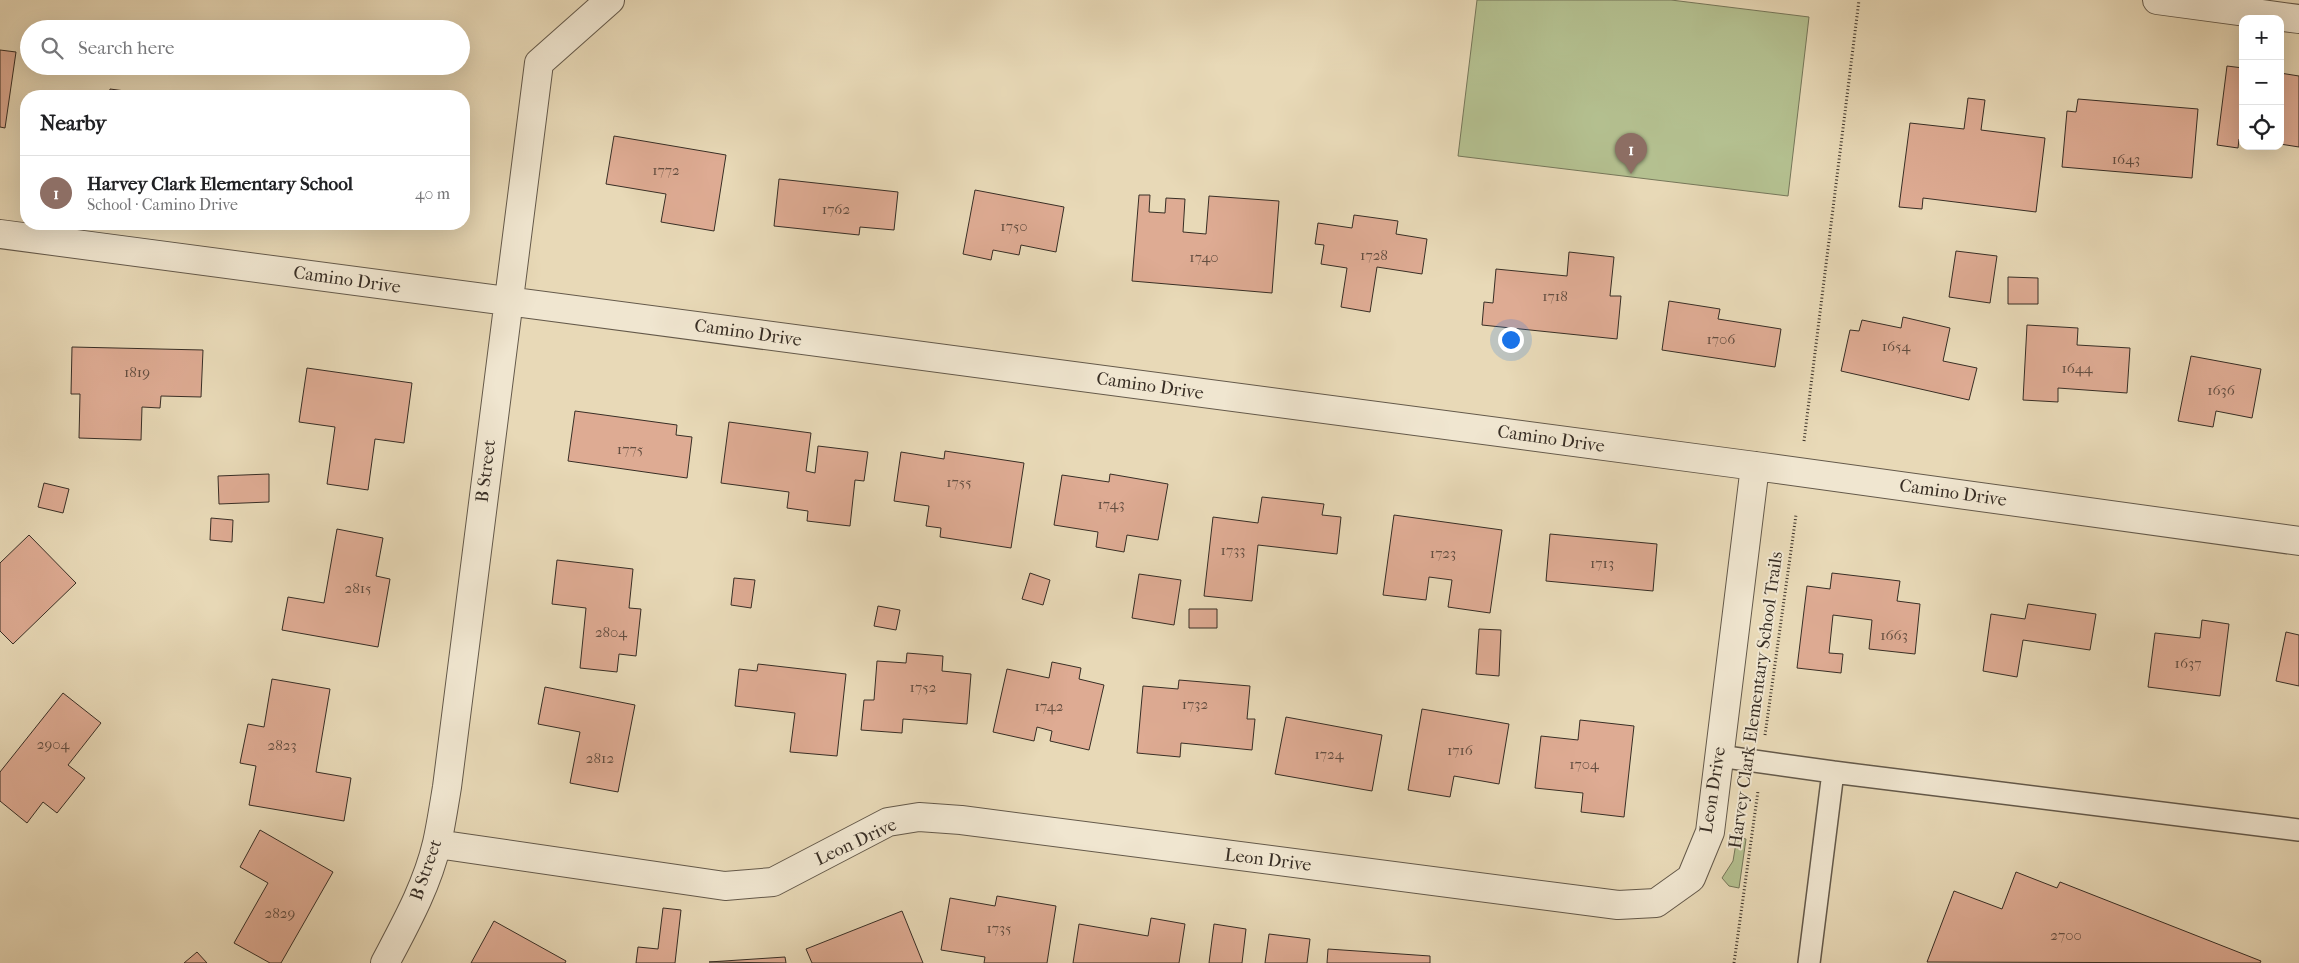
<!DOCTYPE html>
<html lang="en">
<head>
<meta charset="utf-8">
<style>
  :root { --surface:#fff; --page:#f2f2f2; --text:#202124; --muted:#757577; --line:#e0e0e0; --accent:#1a73e8 }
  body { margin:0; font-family:"IM FELL French Canon",serif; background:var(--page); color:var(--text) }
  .controls { position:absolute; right:15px; top:15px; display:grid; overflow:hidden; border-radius:10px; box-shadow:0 5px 20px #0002 }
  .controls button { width:45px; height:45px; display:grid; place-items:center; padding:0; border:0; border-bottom:1px solid var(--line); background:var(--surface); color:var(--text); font:25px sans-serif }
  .you { position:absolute; left:1510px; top:339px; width:18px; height:18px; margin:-12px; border:4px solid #fff; border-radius:50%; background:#1a73e8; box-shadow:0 0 0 8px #1a73e833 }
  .badge { display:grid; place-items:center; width:32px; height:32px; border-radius:50%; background:var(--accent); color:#fff; font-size:16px; font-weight:700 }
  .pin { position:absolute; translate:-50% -41px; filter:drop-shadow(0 1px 2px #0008) }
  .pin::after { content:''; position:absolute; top:26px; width:18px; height:15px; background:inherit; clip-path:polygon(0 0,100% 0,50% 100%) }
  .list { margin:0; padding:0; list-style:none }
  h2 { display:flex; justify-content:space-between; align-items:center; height:65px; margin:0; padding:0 20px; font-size:21px }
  h2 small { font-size:16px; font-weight:400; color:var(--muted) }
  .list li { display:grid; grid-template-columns:32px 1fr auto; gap:15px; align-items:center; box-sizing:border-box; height:75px; padding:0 20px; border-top:1px solid var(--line) }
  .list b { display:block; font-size:19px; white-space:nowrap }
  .list p { margin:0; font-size:16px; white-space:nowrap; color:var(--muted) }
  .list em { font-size:16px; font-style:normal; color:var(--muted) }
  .icon { flex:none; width:28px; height:28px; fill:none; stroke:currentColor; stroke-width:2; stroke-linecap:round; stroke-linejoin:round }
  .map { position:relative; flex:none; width:2299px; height:963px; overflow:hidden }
  .search { position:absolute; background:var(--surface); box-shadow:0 5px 20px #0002; left:20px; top:20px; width:450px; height:55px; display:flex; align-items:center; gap:12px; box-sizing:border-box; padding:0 18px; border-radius:28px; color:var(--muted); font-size:19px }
  .panel { position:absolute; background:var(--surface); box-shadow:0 5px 20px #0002; left:20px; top:90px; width:450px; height:140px; border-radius:20px }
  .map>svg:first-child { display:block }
  .green { fill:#b4c090; stroke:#76775a }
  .building { fill:#deab93; stroke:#382e25 }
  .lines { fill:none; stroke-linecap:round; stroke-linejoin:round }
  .service-casing { stroke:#64594a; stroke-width:24 }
  .minor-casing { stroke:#64594a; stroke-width:30 }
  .path { stroke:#382e25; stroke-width:3; stroke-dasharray:1 2.5; stroke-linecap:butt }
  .service { stroke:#f0e6d0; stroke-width:21 }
  .minor { stroke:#f0e6d0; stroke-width:28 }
  .labels { text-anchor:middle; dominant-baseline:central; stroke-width:4; stroke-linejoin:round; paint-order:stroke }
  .number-label { font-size:15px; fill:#624d40 }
  .street-label { font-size:18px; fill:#382e25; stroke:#f0e6d0 }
</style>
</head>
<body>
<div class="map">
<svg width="2299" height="963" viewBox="0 0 2299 963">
  <rect width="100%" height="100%" fill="#e8d9b7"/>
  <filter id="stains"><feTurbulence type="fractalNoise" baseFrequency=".004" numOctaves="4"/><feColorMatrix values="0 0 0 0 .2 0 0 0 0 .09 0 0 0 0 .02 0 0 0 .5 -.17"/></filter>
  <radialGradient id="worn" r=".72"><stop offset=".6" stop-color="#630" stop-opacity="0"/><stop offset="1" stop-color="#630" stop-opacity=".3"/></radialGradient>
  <path class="green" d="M 1477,0 L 1671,0 L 1809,17 L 1788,196 L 1458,156 Z
    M 1737,837 L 1746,839 L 1739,888 L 1729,886 L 1722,878 L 1733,861 Z"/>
  <path class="building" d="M 0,50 L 16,52 L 5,128 L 0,127 Z
    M 2227,66 L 2243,68 L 2243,140 L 2239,139 L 2238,148 L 2217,145 Z
    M 2280,73 L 2299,76 L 2299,147 L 2280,144 Z
    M 110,89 L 163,96 L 109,96 Z
    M 1968,98 L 1985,100 L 1981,130 L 2045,138 L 2036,212 L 1923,198 L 1922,209 L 1899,207 L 1910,123 L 1964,129 Z
    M 2078,99 L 2198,109 L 2192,178 L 2062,167 L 2067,111 L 2076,112 Z
    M 614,136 L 726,155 L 714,231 L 661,222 L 666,194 L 606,184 Z
    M 779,179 L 898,192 L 894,230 L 860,227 L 859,235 L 774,226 Z
    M 975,190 L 1064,207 L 1056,252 L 1021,245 L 1019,255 L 993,250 L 991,260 L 963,254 Z
    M 1139,195 L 1150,195 L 1149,212 L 1165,213 L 1166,198 L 1185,199 L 1183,232 L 1206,234 L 1209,196 L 1279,201 L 1272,293 L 1132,281 Z
    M 1354,215 L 1398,221 L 1396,234 L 1427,239 L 1422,274 L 1377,267 L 1370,312 L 1341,307 L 1347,268 L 1321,264 L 1324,245 L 1315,244 L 1318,223 L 1352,228 Z
    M 1956,251 L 1997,256 L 1990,303 L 1949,297 Z
    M 1569,252 L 1614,257 L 1610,296 L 1621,296 L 1617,339 L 1482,325 L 1484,302 L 1493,303 L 1496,269 L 1567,276 Z
    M 2008,277 L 2038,278 L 2038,304 L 2008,304 Z
    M 1669,301 L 1720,309 L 1718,319 L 1781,329 L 1775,367 L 1662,350 Z
    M 1903,317 L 1950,328 L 1943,361 L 1977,368 L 1969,400 L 1841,371 L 1850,330 L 1859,331 L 1862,320 L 1901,328 Z
    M 2027,325 L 2078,328 L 2077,345 L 2130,348 L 2127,393 L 2058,388 L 2058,402 L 2023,400 Z
    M 72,347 L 203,350 L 201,397 L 161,396 L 160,408 L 142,407 L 141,440 L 79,438 L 80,394 L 71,394 Z
    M 2191,356 L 2261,369 L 2252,418 L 2216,411 L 2213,427 L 2178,421 Z
    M 307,368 L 412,383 L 404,443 L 375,439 L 368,490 L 327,484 L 335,427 L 299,422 Z
    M 575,411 L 677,425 L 676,435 L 692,437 L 687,478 L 568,461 Z
    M 729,422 L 811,433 L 806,471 L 815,473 L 818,446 L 868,452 L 864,481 L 855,480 L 850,526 L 807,521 L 808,511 L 787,508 L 789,492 L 721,483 Z
    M 945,451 L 1024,463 L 1011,548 L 940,537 L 941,528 L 926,526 L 929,506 L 894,501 L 901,452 L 944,459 Z
    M 269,474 L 269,502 L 219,504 L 218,476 Z
    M 1110,474 L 1168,484 L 1158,540 L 1127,535 L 1124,552 L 1096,547 L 1098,532 L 1054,525 L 1062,475 L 1109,482 Z
    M 44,483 L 69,489 L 63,513 L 38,507 Z
    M 1262,497 L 1324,504 L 1322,515 L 1341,517 L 1337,554 L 1258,545 L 1252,601 L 1204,596 L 1213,517 L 1258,523 Z
    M 1394,515 L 1502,530 L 1490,613 L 1448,607 L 1452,580 L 1429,577 L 1426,600 L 1383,595 Z
    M 211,518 L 233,520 L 232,542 L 210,540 Z
    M 337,529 L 383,538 L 376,576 L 390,579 L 378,647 L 282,630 L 288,597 L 324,603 Z
    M 1550,534 L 1657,544 L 1653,591 L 1546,581 Z
    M 29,535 L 76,583 L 13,644 L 0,631 L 0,563 Z
    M 557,560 L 633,569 L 629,608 L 641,609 L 636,656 L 619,654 L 617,672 L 580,668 L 586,608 L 552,604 Z
    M 1030,573 L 1050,580 L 1043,605 L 1022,599 Z
    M 1832,573 L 1900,581 L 1897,601 L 1920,604 L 1915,654 L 1869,649 L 1872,620 L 1833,615 L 1829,653 L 1843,654 L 1841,673 L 1797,668 L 1807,586 L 1830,589 Z
    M 1139,574 L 1181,580 L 1174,625 L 1132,618 Z
    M 734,578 L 755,580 L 751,608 L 731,605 Z
    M 2028,604 L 2096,614 L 2090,650 L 2023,640 L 2017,677 L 1983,671 L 1991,614 L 2025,619 Z
    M 878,606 L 900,610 L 896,630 L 874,626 Z
    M 1189,609 L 1217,609 L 1217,628 L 1189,628 Z
    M 2202,620 L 2229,624 L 2220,696 L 2148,687 L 2155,633 L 2200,638 Z
    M 1479,629 L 1501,630 L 1499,676 L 1476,674 Z
    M 2286,632 L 2299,635 L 2299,686 L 2276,681 Z
    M 907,653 L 943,656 L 942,671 L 971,674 L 967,724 L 903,719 L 902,733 L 861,730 L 864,700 L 874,700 L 877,661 L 906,663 Z
    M 1052,662 L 1081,668 L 1079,679 L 1104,685 L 1089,750 L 1050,741 L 1052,731 L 1037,727 L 1034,741 L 993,732 L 1007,669 L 1049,678 Z
    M 758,664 L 846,674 L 837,756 L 790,752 L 795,713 L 735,706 L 739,669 L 757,671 Z
    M 272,679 L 330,689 L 316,772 L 351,778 L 344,821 L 249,805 L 256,766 L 240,763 L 248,724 L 264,727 Z
    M 1179,680 L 1250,686 L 1247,719 L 1255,719 L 1252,750 L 1181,743 L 1180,757 L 1137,753 L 1143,686 L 1178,689 Z
    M 545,687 L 635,705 L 618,792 L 570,783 L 580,732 L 538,724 Z
    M 63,693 L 101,723 L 68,765 L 85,778 L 57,813 L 43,802 L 27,823 L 0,801 L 0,772 Z
    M 1422,709 L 1509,724 L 1499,784 L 1454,776 L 1450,797 L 1408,790 Z
    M 1286,717 L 1382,735 L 1372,791 L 1275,774 Z
    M 1580,720 L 1634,726 L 1624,817 L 1581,812 L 1583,793 L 1535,788 L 1541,736 L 1578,740 Z
    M 260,830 L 333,872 L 281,963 L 270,963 L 234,943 L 268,883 L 240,867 Z
    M 2016,872 L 2057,888 L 2060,882 L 2261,961 L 2260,963 L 1927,962 L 1954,891 L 2002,909 Z
    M 997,896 L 1056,906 L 1047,963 L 984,963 L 985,957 L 941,950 L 950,898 L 995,906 Z
    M 663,908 L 681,910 L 675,963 L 636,963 L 638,947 L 658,949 Z
    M 902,911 L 923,963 L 812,963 L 806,949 Z
    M 1151,918 L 1185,924 L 1179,963 L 1073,963 L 1079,924 L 1148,936 Z
    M 494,921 L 566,961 L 565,963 L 471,963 Z
    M 1214,924 L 1246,929 L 1242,963 L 1209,963 Z
    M 1269,934 L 1310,939 L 1307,963 L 1265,963 Z
    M 1328,949 L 1430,956 L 1430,963 L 1327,963 Z
    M 197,952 L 207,963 L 184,963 Z
    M 785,957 L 786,963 L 709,962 Z"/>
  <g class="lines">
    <defs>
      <path id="service" d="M 1719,756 L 1833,772
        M 1809,963 L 1833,772 L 2299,830"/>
      <path id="minor" d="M 2157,0 L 2299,19
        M 0,234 L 1755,466 L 2299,541
        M 437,844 L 725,886 L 773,882 L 888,822 L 919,817 L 961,820 L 1618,905 L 1656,903 L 1691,878 L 1710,832 L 1755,466
        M 385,963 C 405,925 427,886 437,843 C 441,825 444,805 447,787 L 539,63 L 610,0"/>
    </defs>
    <use href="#service" class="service-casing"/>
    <use href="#minor" class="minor-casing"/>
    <path class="path" d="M 1804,441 L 1859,0
      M 1765,735 L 1796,515
      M 1734,963 L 1758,791"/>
    <use href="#service" class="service"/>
    <use href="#minor" class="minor"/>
  </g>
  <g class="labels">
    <g class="number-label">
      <text x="2126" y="159">1643</text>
      <text x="666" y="170">1772</text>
      <text x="836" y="209">1762</text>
      <text x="1014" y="226">1750</text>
      <text x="1374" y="255">1728</text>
      <text x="1204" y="257">1740</text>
      <text x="1555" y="296">1718</text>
      <text x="1721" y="339">1706</text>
      <text x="1896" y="346">1654</text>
      <text x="2077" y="368">1644</text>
      <text x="137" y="372">1819</text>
      <text x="2221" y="390">1636</text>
      <text x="630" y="449">1775</text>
      <text x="959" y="482">1755</text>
      <text x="1111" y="504">1743</text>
      <text x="1233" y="550">1733</text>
      <text x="1443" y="553">1723</text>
      <text x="1602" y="563">1713</text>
      <text x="358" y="588">2815</text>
      <text x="611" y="632">2804</text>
      <text x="1894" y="635">1663</text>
      <text x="2188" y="663">1637</text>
      <text x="923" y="687">1752</text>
      <text x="1195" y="704">1732</text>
      <text x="1049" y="706">1742</text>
      <text x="53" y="744">2904</text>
      <text x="282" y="745">2823</text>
      <text x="1460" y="750">1716</text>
      <text x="1329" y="754">1724</text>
      <text x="600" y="758">2812</text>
      <text x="1584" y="764">1704</text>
      <text x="280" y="913">2829</text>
      <text x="999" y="928">1735</text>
      <text x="2066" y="935">2700</text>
    </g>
    <g class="street-label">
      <text transform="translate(347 280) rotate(8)">Camino Drive</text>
      <text transform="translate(748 333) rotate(8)">Camino Drive</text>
      <text transform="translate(1150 386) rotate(8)">Camino Drive</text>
      <text transform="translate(1551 439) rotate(8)">Camino Drive</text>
      <text transform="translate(486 471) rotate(-83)">B Street</text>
      <text transform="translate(1953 493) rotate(8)">Camino Drive</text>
      <text transform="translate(1756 700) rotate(-82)">Harvey Clark Elementary School Trails</text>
      <text transform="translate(1713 790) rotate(-81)">Leon Drive</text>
      <text transform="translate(856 842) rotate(-25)">Leon Drive</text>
      <text transform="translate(1268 860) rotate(7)">Leon Drive</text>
      <text transform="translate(426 870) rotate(-71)">B Street</text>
    </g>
  </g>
  <rect width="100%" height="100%" filter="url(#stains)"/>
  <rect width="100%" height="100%" fill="url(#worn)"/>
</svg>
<div class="controls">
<button>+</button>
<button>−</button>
<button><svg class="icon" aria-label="locate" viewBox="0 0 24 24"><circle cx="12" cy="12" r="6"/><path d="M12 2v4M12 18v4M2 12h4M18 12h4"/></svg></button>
</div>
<div class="you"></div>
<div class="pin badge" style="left:1631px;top:174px;background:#8d6e63">1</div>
<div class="search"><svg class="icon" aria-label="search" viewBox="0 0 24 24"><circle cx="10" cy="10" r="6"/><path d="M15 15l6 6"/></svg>Search here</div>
<section class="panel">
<h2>Nearby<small></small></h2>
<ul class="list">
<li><span class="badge" style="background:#8d6e63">1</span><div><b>Harvey Clark Elementary School</b><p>School · Camino Drive</p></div><em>40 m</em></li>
</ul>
</section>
</div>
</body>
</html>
